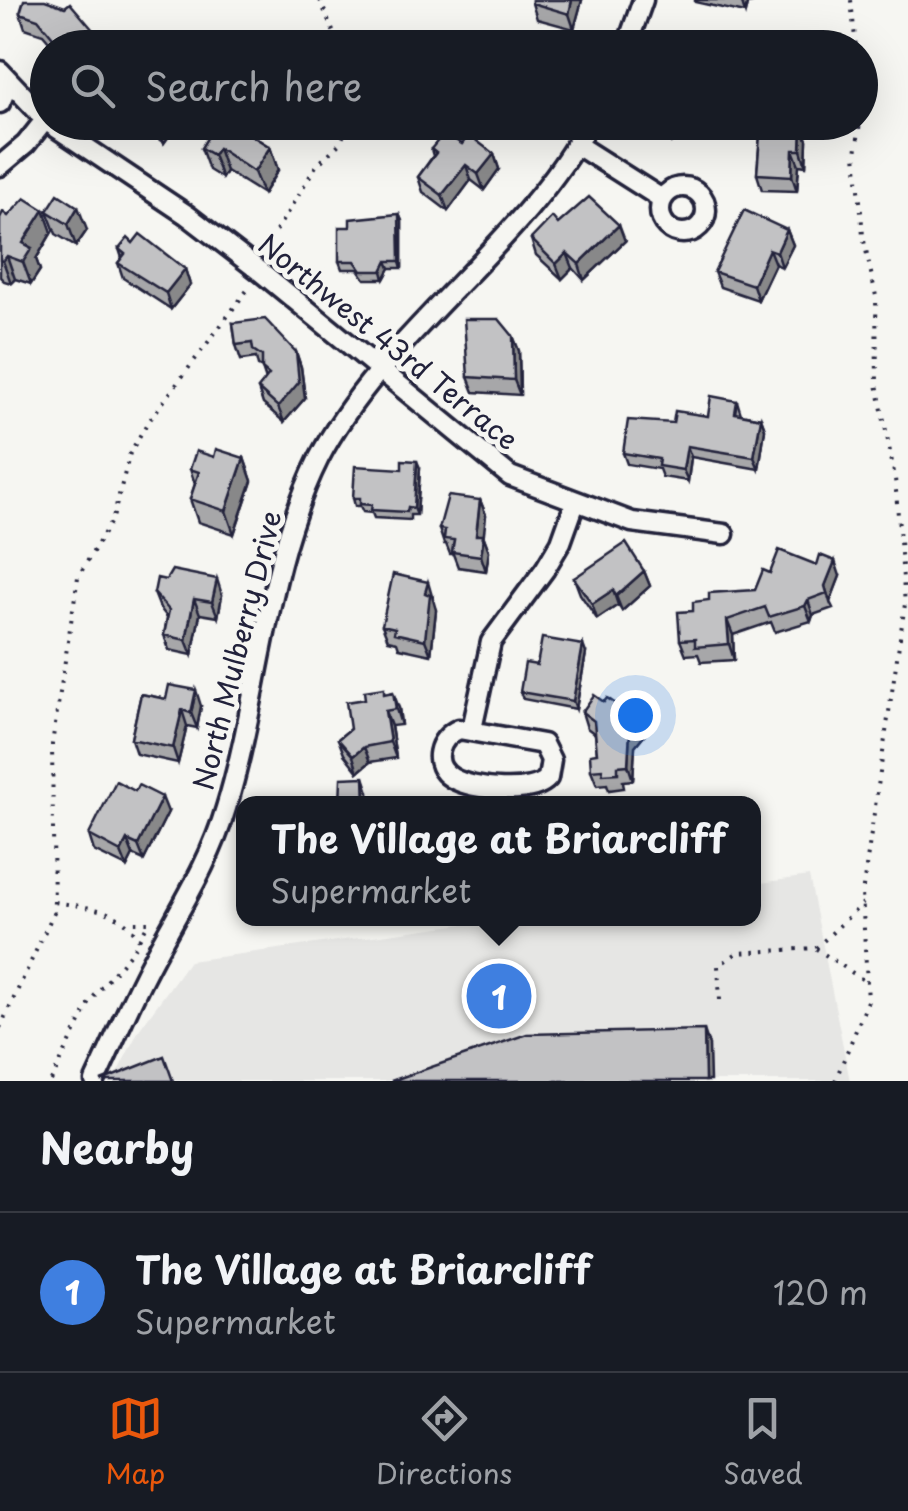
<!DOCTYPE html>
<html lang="en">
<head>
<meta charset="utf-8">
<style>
  :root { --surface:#171b24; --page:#20242c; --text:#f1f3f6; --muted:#9ea1a6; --line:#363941; --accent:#ea580c }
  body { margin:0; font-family:"Playpen Sans",sans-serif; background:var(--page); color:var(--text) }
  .you { position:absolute; left:635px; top:715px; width:35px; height:35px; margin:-25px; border:8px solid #fff; border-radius:50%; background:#1a73e8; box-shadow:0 0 0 15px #1a73e833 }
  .badge { display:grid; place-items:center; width:65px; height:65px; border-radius:50%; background:var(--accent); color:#fff; font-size:32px; font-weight:700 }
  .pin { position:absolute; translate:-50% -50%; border:5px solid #fff; box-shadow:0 2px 10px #0006 }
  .popup { position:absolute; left:236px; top:796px; width:525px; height:130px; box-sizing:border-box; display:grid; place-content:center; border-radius:20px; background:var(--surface); filter:drop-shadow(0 2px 8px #0005); font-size:32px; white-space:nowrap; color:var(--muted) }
  .popup b { font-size:38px; color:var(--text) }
  .popup::after { content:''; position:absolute; left:50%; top:100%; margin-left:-20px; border:20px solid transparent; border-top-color:var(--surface) }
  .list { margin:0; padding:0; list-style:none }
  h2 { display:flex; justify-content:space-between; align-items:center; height:130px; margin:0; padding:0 40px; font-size:42px }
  h2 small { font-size:32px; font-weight:400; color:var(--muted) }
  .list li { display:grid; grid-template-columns:65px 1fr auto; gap:30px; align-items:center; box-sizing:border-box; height:160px; padding:0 40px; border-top:2px solid var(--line) }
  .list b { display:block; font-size:38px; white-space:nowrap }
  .list p { margin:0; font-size:32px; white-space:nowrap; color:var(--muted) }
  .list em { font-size:32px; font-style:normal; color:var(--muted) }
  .icon { flex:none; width:55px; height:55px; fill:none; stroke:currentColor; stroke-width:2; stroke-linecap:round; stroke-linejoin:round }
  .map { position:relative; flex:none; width:908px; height:1081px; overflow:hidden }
  .search { position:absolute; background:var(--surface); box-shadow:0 10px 40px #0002; left:30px; right:30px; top:30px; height:110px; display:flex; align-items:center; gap:25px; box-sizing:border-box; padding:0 35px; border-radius:55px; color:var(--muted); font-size:38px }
  .sheet { height:290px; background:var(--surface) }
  nav { display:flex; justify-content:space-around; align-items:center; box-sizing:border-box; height:140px; border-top:2px solid var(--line); background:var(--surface); font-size:28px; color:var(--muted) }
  nav a { display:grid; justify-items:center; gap:5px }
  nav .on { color:var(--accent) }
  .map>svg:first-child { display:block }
  .built { fill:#e6e6e4 }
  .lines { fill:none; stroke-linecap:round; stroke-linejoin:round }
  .street-casing { stroke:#22223b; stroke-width:25 }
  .path { stroke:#22223b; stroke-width:4; stroke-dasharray:2.5 8; stroke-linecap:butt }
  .street { stroke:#f6f6f2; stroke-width:18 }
  .wall { fill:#a7a7a9; stroke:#22223b; stroke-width:2.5 }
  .shaded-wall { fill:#888889; stroke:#22223b; stroke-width:2.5 }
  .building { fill:#c2c2c4; stroke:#22223b; stroke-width:2.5 }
  .labels { text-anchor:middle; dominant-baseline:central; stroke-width:10; stroke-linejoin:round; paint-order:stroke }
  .street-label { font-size:28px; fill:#22223b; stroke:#f6f6f2 }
</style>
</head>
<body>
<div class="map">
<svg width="908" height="1081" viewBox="0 0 908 1081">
  <rect width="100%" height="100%" fill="#f6f6f2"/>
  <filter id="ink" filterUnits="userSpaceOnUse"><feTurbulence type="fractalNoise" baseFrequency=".01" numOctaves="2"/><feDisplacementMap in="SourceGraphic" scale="20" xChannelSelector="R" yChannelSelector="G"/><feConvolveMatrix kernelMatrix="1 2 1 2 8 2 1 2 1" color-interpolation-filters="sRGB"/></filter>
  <g filter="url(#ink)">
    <path class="built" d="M 809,876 L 850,1081 L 113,1081 L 139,1030 L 189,961 L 499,919 L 754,918 L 754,884 Z"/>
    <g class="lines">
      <defs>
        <path id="street" d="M 626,48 L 643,0
          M 0,71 L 48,122
          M 0,103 L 9,82
          M 48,122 L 187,215 L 261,272 L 510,476 L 632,522 L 724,534
          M 577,145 L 662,199
          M 0,166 L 26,144 L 45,120
          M660 210a23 23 0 1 1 46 0a23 23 0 1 1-46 0Z
          M 459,729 L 543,744 L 551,760 L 548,778 C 533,796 472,790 452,778 C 430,765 438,738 459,729 Z
          M 472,729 L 491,642 L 545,569 L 561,542 L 575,503
          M 95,1081 C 111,1047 126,1012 143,978 C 171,921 208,870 226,808 C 261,694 265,566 319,458 C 382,336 524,245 589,122"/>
      </defs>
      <use href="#street" class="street-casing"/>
      <path class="path" d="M 320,0 L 340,48
        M 851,0 L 856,48
        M 860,80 L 860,116
        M 265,249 L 316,166 L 340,143 L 350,122
        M 55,902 C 88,908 122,908 139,940
        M 816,948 L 863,903
        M 720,1000 L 718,966 L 737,953 L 815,948 L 868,983
        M 0,1028 L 54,912 L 52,744 L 78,577 L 113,518 L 130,453 L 146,425 L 251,285
        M 51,1081 L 91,1000 L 133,950 L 149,922 L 130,922
        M 835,1081 L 868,1001 L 862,894 L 905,604 L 895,478 L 877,384 L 876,296 L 863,236 L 856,154 L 860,122"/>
      <use href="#street" class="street"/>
    </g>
    <path class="wall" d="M 532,0 L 582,0 L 574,29 L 537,19 L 532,3 Z
      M 695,0 L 756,0 L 757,2 L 747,4 L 745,13 L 695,2 Z
      M 20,13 L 99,37 L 103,48 L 55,48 L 43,34 L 25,28 Z
      M 135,122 L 179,122 L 164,143 Z
      M 641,122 L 683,122 L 671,142 L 644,130 Z
      M 761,122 L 792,122 L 792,125 L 807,140 L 806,166 L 799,165 L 797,191 L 762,190 L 757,174 Z
      M 249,124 L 253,136 L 270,147 L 278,170 L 263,194 L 226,171 L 222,178 L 209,170 L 201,148 L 219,132 Z
      M 462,144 L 494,154 L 499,169 L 484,190 L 471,180 L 448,211 L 423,192 L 418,177 L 433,156 L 431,149 Z
      M 47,211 L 87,230 L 76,246 L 56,234 Z
      M 399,214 L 402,221 L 402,268 L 390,268 L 384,279 L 365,279 L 358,269 L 342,269 L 339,261 L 350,227 Z
      M 8,216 L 52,232 L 36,259 L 40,270 L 31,284 L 15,279 L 11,283 L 4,281 L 0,277 L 0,218 Z
      M 558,224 L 625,241 L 584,280 L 573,268 L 562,279 L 536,255 L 531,239 Z
      M 787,230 L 793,245 L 782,267 L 775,264 L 758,300 L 720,287 L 714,272 Z
      M 119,249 L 185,269 L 190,285 L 171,309 L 123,278 L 118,263 L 122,258 Z
      M 233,323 L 296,352 L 301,367 L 305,398 L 284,422 L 263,404 L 258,389 L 266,380 L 262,368 L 258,366 L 256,358 L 241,360 L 236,345 Z
      M 513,336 L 519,351 L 520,395 L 474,392 L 468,377 Z
      M 737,401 L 741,414 L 761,418 L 765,429 L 759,469 L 691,457 L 688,481 L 662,477 L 659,469 L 627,464 L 623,453 L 673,423 L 708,416 Z
      M 214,457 L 244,458 L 252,481 L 234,534 L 198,522 L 190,499 L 195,484 L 190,469 Z
      M 420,468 L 417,515 L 410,515 L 410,520 L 374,518 L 372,513 L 363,512 L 360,506 L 355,506 L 353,498 L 402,469 Z
      M 480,500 L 486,515 L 483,535 L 489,551 L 486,571 L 458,567 L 453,554 L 450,554 L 446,544 L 444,544 L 439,529 Z
      M 644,571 L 650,586 L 622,611 L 618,605 L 597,619 L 580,594 L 574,578 Z
      M 770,573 L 840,576 L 830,602 L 833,608 L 813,615 L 811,621 L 775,632 L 771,622 L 733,635 L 734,660 L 701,662 L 698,654 L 686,655 L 680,640 L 693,611 L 709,600 L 755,590 Z
      M 154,593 L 222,595 L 218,617 L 200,614 L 192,655 L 169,650 L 164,635 L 167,617 L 160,608 Z
      M 433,597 L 432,601 L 436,610 L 431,655 L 399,648 L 397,642 L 388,640 L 382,625 Z
      M 586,653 L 576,709 L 523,699 L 520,692 L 537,665 Z
      M 141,694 L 201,706 L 197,728 L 187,726 L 178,763 L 136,754 L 131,739 Z
      M 386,694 L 399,708 L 401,725 L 391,726 L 396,758 L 370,762 L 358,772 L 344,754 L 338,739 L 350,729 L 365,699 Z
      M 582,712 L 644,735 L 635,746 L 633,780 L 623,781 L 624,788 L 609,790 L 607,784 L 597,785 L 591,770 L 597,753 L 595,734 L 587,728 Z
      M 168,812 L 144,860 L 133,855 L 127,867 L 94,851 L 89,835 Z"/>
    <path class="shaded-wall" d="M 572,0 L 582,0 L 574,29 L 569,14 Z
      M 741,0 L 746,0 L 747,4 L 745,13 Z
      M 99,37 L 103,48 L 94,48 L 92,43 Z
      M 162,122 L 179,122 L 164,143 L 159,128 Z
      M 668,122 L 683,122 L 671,142 L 665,127 Z
      M 802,125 L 807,140 L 806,166 L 801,150 Z
      M 270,147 L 278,170 L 263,194 L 254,172 Z
      M 218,148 L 226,171 L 222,178 L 213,155 Z
      M 793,150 L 799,165 L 797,191 L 792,176 Z
      M 494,154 L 499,169 L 484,190 L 478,174 Z
      M 466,165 L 471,180 L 448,211 L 442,195 Z
      M 78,207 L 87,230 L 76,246 L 68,224 Z
      M 44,210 L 52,232 L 36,259 L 40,270 L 31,284 L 23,262 L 23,243 Z
      M 399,214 L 402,221 L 402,268 L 400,261 Z
      M 619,225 L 625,241 L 584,280 L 579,264 Z
      M 787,230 L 793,245 L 782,267 L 777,252 Z
      M 769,249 L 775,264 L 758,300 L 753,285 Z
      M 567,253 L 573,268 L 562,279 L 556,264 Z
      M 7,256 L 15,279 L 11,283 L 3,261 Z
      M 387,261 L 390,268 L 384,279 L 382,271 Z
      M 185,269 L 190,285 L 171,309 L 166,293 Z
      M 513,336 L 519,351 L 520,395 L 514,380 Z
      M 296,352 L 301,367 L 305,398 L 284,422 L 278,407 Z
      M 761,418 L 765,429 L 759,469 L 754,457 Z
      M 687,446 L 691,457 L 688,481 L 683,470 Z
      M 244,458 L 252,481 L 234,534 L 226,511 Z
      M 417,461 L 420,468 L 417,515 L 414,508 Z
      M 480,500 L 486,515 L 482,550 L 476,535 Z
      M 483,535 L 489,551 L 486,571 L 481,556 Z
      M 835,561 L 840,576 L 830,602 L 825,586 Z
      M 644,571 L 650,586 L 622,611 L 616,596 Z
      M 217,579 L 222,595 L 218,617 L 212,602 Z
      M 428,582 L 436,610 L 431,655 L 425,640 L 425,593 Z
      M 613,590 L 618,605 L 597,619 L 592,604 Z
      M 194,599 L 200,614 L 192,655 L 186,640 Z
      M 808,600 L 813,615 L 811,621 L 805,606 Z
      M 727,620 L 733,635 L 734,660 L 729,644 Z
      M 583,645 L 586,653 L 576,709 L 573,701 Z
      M 196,690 L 201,706 L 197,728 L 191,713 Z
      M 393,692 L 399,708 L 401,725 L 396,709 Z
      M 182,710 L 187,726 L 178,763 L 173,748 Z
      M 385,711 L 391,726 L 396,758 L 390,742 Z
      M 638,719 L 644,735 L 635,746 L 633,780 L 628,765 L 630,731 Z
      M 364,747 L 370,762 L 358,772 L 353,756 Z
      M 364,777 L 369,792 L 370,804 L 365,804 Z
      M 162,797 L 168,812 L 144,860 L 138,845 Z
      M 127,840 L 133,855 L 127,867 L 121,852 Z
      M 704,1030 L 709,1045 L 710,1081 L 705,1081 Z"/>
    <path class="building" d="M 24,0 L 45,0 L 65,7 L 70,3 L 99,37 L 92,43 L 96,48 L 62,48 L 38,19 L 20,13 Z
      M 532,0 L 572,0 L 569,14 L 532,3 Z
      M 225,122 L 246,122 L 249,124 L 244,131 L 270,147 L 254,172 L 218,148 L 213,155 L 201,148 L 213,128 L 219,132 Z
      M 761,122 L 786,122 L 785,124 L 802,125 L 801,150 L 793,150 L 792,176 L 757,174 Z
      M 469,135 L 494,154 L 478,174 L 466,165 L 442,195 L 418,177 L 436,153 L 431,149 L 440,138 L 450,137 L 462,144 Z
      M 58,194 L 78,207 L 68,224 L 47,211 Z
      M 589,197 L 619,225 L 579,264 L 567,253 L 556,264 L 531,239 L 552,217 L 558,224 Z
      M 25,198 L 44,210 L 23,243 L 32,248 L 23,262 L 7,256 L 3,261 L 0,260 L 0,218 L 3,212 L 8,216 Z
      M 744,210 L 787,230 L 777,252 L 769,249 L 753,285 L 714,272 Z
      M 399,214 L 400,261 L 387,261 L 382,271 L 362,271 L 355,261 L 339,261 L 339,227 L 350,227 L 350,219 Z
      M 140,234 L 185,269 L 166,293 L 118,263 L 125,254 L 119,249 L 128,238 L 133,243 Z
      M 265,319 L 296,352 L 299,382 L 278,407 L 258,389 L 269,375 L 262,369 L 262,356 L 253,350 L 252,343 L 236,345 L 233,323 Z
      M 464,319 L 499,319 L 513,336 L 514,380 L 468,377 Z
      M 711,396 L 737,401 L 735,413 L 761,418 L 754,457 L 687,446 L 683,470 L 658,466 L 659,459 L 623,453 L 628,420 L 673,423 L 675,411 L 708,416 Z
      M 216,449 L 244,458 L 226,511 L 190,499 L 199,472 L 190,469 L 196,451 L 214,457 Z
      M 402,460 L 417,461 L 414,508 L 408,507 L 407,512 L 371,510 L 372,505 L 360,504 L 360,498 L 353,498 L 355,466 L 402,469 Z
      M 448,496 L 480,500 L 476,535 L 483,535 L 481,556 L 452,552 L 454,540 L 444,539 L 445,530 L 439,529 Z
      M 626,543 L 644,571 L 616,596 L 613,590 L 592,604 L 574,578 Z
      M 779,550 L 817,565 L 820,555 L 835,561 L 825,586 L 827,593 L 808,600 L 805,606 L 769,617 L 765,607 L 727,620 L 729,644 L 695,647 L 695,639 L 680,640 L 678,612 L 693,611 L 693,602 L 709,600 L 709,593 L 755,590 L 763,570 L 770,573 Z
      M 172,570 L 217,579 L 212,602 L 194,599 L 186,640 L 164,635 L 169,610 L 154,593 L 157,578 L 166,580 Z
      M 393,574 L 428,582 L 425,593 L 430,595 L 425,640 L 394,633 L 395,628 L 382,625 Z
      M 542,638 L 583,645 L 573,701 L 520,692 L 525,663 L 537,665 Z
      M 169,685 L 196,690 L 191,713 L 182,710 L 173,748 L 131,739 L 141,694 L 166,699 Z
      M 384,688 L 384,694 L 393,692 L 396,709 L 385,711 L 390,742 L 364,747 L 353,756 L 338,739 L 350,729 L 346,702 L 365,699 L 364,691 Z
      M 594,695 L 604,702 L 607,698 L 638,719 L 630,731 L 628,765 L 618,766 L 618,773 L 603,774 L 602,769 L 591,770 L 590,754 L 597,753 L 594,721 L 582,712 Z
      M 364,777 L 365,804 L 340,804 L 341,778 Z
      M 116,781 L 135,791 L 138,785 L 162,797 L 138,845 L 127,840 L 121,852 L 89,835 Z
      M 704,1030 L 705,1081 L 391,1081 L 527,1034 Z
      M 164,1056 L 173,1081 L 101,1081 Z"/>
  </g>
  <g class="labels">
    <g class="street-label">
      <text transform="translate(389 341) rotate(39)">Northwest 43rd Terrace</text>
      <text transform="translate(236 650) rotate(-76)">North Mulberry Drive</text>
    </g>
  </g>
</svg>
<div class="you"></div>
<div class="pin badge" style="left:499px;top:996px;background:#3f7fe0">1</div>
<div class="popup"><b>The Village at Briarcliff</b>Supermarket</div>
<div class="search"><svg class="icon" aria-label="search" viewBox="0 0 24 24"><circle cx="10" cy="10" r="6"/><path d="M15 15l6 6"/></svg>Search here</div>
</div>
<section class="sheet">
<h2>Nearby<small></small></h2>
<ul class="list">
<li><span class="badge" style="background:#3f7fe0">1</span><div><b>The Village at Briarcliff</b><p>Supermarket</p></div><em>120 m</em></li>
</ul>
</section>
<nav>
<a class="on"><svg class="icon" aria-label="map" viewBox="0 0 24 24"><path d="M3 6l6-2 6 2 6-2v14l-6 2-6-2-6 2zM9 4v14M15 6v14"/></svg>Map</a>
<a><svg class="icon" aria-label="directions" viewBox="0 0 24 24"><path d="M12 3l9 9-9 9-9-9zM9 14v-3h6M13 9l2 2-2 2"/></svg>Directions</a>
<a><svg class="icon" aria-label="saved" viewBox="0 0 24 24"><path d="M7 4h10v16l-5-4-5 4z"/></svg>Saved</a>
</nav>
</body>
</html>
